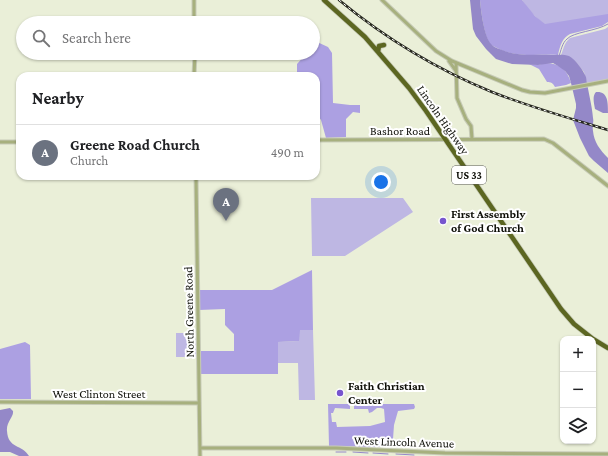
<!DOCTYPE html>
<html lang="en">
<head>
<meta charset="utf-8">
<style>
  :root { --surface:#fff; --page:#f6f6f6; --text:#202124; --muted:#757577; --line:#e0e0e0; --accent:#0f766e }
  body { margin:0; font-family:"Crimson Pro",serif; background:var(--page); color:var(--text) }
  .controls { position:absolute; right:12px; bottom:12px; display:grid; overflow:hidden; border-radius:8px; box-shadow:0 1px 3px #0004 }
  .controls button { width:36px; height:36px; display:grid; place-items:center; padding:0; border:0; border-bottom:1px solid var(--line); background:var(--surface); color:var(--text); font:20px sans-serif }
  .you { position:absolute; left:381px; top:182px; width:14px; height:14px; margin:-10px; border:3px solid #fff; border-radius:50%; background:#1a73e8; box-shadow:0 0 0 6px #1a73e833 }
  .badge { display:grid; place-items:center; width:26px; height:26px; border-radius:50%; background:var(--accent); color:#fff; font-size:13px; font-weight:700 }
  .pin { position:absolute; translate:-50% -33px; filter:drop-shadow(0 1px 2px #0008) }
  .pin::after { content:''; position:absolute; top:21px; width:14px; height:12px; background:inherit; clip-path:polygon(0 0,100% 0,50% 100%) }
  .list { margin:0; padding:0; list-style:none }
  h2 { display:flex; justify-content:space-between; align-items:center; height:52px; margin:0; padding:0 16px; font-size:17px }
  h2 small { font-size:13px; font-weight:400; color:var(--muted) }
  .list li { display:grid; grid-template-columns:26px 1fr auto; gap:12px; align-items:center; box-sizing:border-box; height:56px; padding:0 16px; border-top:1px solid var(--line) }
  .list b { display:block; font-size:15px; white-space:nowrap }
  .list p { margin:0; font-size:13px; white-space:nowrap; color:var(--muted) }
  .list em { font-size:13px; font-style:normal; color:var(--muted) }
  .icon { flex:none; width:22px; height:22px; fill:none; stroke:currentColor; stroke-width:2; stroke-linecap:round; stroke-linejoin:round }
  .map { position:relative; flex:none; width:608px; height:456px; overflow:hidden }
  .search { position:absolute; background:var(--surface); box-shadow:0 1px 3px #0004; left:16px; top:16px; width:304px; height:44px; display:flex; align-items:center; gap:10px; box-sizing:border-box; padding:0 14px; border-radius:22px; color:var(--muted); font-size:15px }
  .panel { position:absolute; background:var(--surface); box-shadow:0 1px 3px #0004; left:16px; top:72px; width:304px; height:108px; border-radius:12px }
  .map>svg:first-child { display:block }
  .green { fill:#beb7e3 }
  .forest { fill:#aca0e2 }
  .water { fill:#9488c8 }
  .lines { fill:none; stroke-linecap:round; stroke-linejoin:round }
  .stream { stroke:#9488c8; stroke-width:1 }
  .minor-casing { stroke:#c7cbb7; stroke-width:5 }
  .highway-casing { stroke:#c7cbb7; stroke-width:6 }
  .minor { stroke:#a7b07e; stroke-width:3 }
  .highway { stroke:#5c6621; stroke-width:4.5 }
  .rail-casing { stroke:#282920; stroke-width:2.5 }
  .rail { stroke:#fff; stroke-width:1; stroke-dasharray:3; stroke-linecap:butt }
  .poi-dot { fill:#7755ce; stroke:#fff; stroke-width:1.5 }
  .labels { text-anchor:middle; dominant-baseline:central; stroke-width:4; stroke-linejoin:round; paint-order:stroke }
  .shield { fill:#fff; stroke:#565752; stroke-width:1 }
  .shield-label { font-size:11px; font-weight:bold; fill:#0e0f08 }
  .street-label { font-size:12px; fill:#0e0f08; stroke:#fff }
  .poi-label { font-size:12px; font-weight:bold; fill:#0e0f08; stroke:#fff; text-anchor:start }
</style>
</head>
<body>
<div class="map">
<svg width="608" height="456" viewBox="0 0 608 456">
  <rect width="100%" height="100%" fill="#eaefd8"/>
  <path class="green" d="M 522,0 L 608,0 L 608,15 L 545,25 C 536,17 528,10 522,0 Z
    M 608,27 L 608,79 L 587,83 L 584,72 L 576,62 L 561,55 C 564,48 564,43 570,38 L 605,29 Z
    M 311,198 L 403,198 L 413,212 L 345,256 L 312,256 Z
    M 299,330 L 313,330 L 315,400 L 299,400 L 298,363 L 278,363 L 278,342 L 299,341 Z
    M 176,333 L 195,333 L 196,357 L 176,357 Z
    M 393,439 L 393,447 L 377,447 C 381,442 387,441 393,439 Z"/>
  <path class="forest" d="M 480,0 L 522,0 L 535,16 L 545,24 L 608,14 L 608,22 L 602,26 L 570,34 C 562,38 560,46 558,55 C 538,54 514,58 497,48 C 495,47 493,46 491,45 C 484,37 481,11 480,0 Z
    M 315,41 L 328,47 L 332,53 L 333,103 L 350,105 L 360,105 L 360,113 L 353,112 L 346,119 L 346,137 L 326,138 L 321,120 L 316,113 L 316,76 L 297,76 L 297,64 L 307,53 L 313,53 L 313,44 Z
    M 545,63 C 559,63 567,69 571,83 L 566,85 L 555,87 C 553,83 551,82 547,82 L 539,69 L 529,64 L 538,65 Z
    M 312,270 L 313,330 L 300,330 L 299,341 L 278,342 L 278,374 L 201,374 L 201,351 L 234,351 L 234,334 L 225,325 L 225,309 L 199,310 L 199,290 L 272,290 Z
    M 25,342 L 30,345 L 31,399 L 0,399 L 0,349 Z
    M 328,404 L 350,404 L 350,409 L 335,408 L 333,413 L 331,413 L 332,422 L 336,422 L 337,427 L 370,426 L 385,422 L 384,409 L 381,408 L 377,408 L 372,412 L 369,413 L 368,409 L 354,409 L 354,406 L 355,404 L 414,404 L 415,407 L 414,409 L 398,411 L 394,425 L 393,439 C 387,441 381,442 377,447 L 329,446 Z"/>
  <path class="water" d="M 470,0 L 480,0 C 481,11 484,36 491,44 C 493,47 499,49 502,50 C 517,57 534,54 551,55 C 556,55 564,54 569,56 C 576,60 583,70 586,77 C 588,91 592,105 593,118 C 594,122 592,127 593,131 C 594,142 600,150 608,158 L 608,173 L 594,161 L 589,156 L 580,138 L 573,120 L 576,108 L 576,104 L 571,83 L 569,76 L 565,71 L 558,66 L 553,63 L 538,65 L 512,64 L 496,59 L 486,49 L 476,36 L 473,29 Z
    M 596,92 C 608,91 608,102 608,113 L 603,113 L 595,109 C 594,103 592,96 596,92 Z
    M 10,408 L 13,411 C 14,417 6,422 7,431 C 8,449 22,444 29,456 L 19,456 L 10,452 L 0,452 L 0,410 Z"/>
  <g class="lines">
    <path class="stream" d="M 559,56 C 561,51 562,43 567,39 C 573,32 597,31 608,24
      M 336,452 L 346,452
      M 353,452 L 368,453
      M 373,453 L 388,454
      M 396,454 L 414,455"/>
    <defs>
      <path id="minor" d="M 194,0 L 194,23
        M 382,0 L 436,51 L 452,61 L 522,90 L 530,92 L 545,93 L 608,81
        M 449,61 L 456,71
        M 456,63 L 457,98 L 466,119 L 471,126 L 472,139
        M 194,76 L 195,53
        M 316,140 L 544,139 L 553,143 L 608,186
        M 0,142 L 20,142
        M 196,176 L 200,456
        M 0,402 L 199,403
        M 200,448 L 336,448 L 445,453 L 608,454"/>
      <path id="highway" d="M 324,0 L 365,37 L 409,88 L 426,111 L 561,309 L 574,324 L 593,339
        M 378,52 L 379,46 L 384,45
        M 593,339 L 608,348"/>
    </defs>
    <use href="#minor" class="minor-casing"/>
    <use href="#highway" class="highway-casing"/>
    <use href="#minor" class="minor"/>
    <use href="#highway" class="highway"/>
    <defs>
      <path id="rail" d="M 339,0 C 385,38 436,69 492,92 C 530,107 569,118 608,130"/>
    </defs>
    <use href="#rail" class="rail-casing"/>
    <use href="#rail" class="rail"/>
  </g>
  <g class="poi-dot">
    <circle cx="443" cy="221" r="4"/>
    <circle cx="340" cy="393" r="4"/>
  </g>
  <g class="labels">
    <rect class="shield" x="452" y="166" width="34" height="18" rx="3"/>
    <g class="shield-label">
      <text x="469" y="175">US 33</text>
    </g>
    <g class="street-label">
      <text transform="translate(443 120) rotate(55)">Lincoln Highway</text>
      <text x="400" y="131">Bashor Road</text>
      <text transform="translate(189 312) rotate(-91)">North Greene Road</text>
      <text x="99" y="394">West Clinton Street</text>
      <text transform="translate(404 442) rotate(2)">West Lincoln Avenue</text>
    </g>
    <g class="poi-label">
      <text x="451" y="214">First Assembly<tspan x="451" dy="14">of God Church</tspan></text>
      <text x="348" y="386">Faith Christian<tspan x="348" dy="14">Center</tspan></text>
    </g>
  </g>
</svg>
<div class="controls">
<button>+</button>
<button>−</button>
<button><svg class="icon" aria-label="layers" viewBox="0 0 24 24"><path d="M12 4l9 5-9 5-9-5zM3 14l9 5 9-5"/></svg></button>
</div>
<div class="you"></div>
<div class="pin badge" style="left:226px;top:221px;background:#6b7280">A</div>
<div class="search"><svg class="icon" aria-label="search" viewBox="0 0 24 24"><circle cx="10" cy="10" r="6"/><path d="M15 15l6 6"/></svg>Search here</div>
<section class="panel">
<h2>Nearby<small></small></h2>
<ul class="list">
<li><span class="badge" style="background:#6b7280">A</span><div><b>Greene Road Church</b><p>Church</p></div><em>490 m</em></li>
</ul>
</section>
</div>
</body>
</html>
